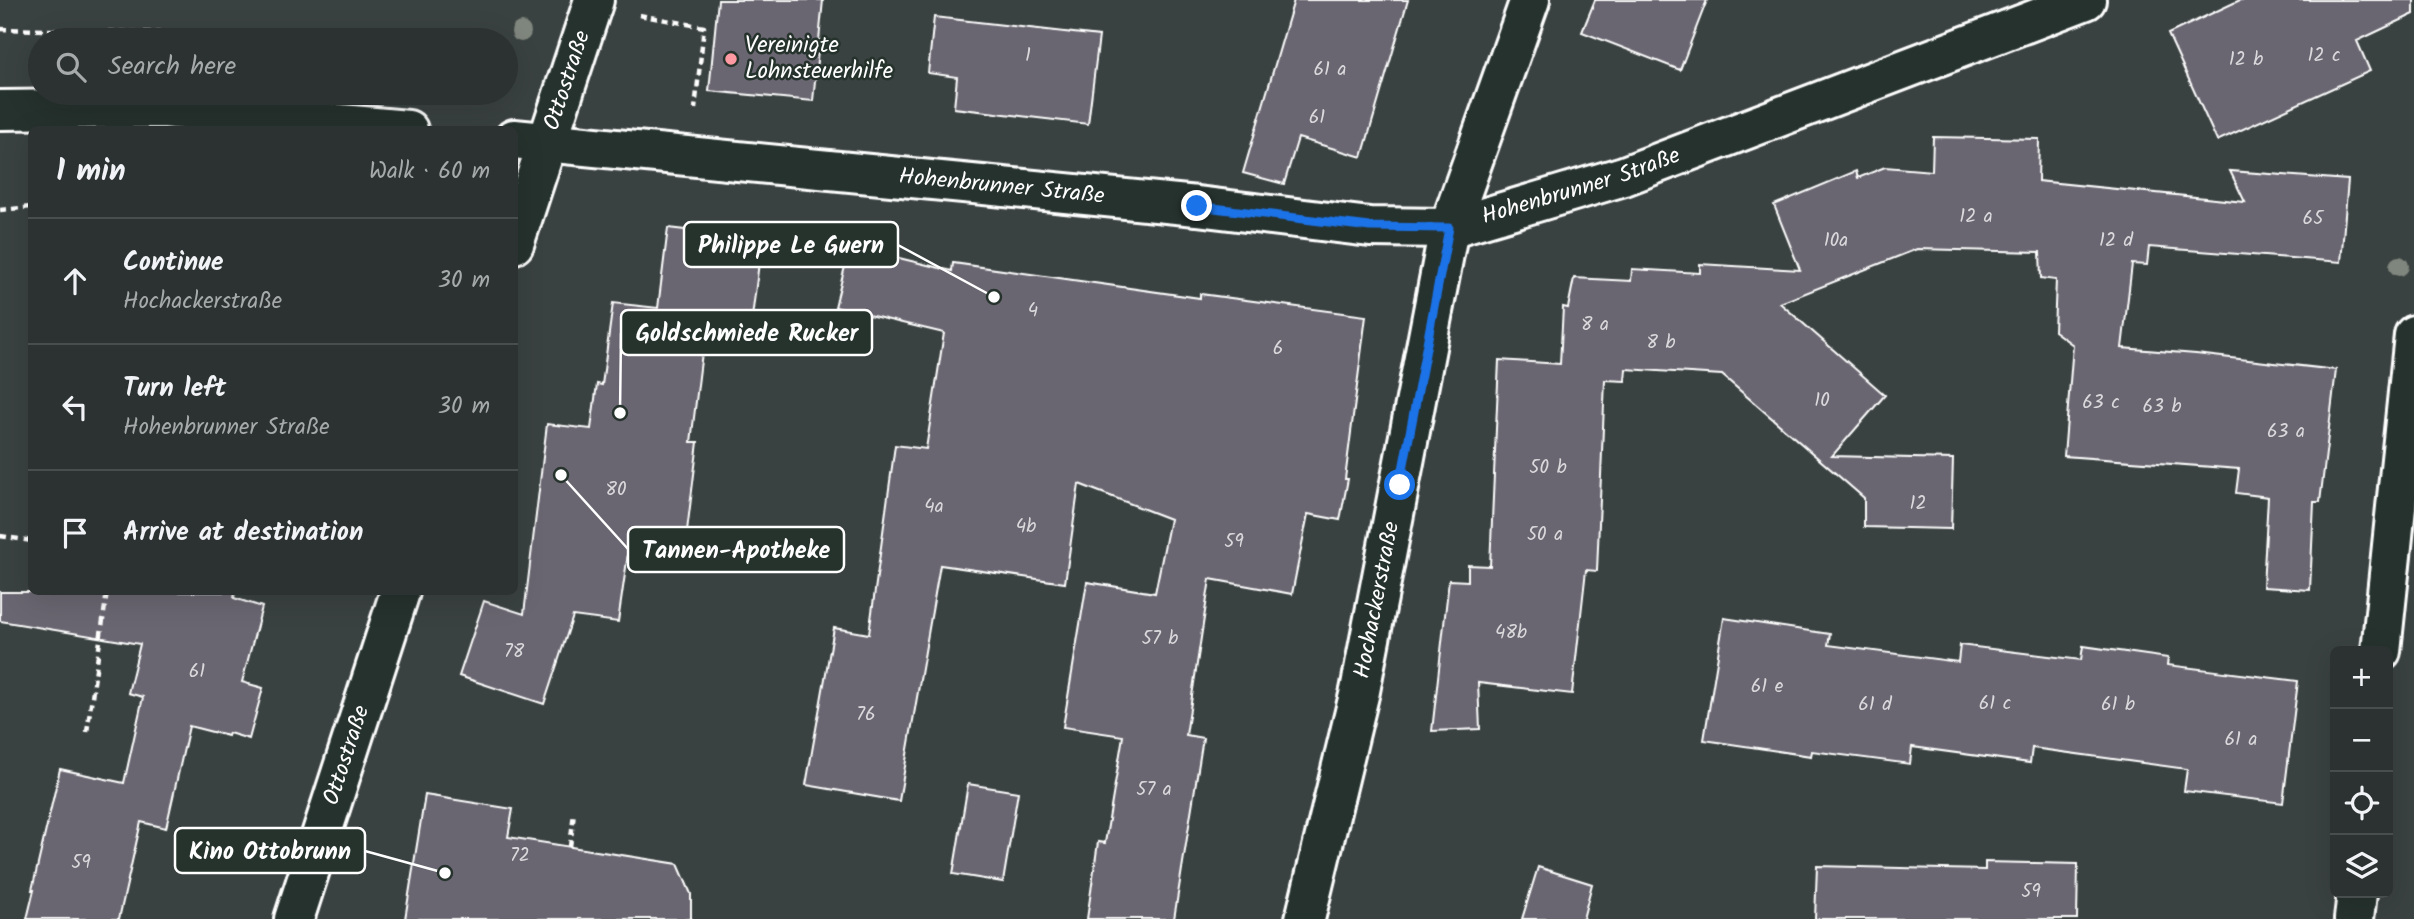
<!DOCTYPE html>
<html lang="en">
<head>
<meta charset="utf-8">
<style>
  :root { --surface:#2c3231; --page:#343a39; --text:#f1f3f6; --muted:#a6aaab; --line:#484d4d }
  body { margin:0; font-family:Kalam,sans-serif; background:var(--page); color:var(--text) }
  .controls { position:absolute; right:21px; bottom:21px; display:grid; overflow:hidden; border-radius:10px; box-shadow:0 7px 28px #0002 }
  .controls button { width:63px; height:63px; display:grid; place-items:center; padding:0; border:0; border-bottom:2px solid var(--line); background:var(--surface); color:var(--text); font:35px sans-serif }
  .stop { position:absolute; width:21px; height:21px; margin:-16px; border:5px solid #1a73e8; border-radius:50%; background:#fff }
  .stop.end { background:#1a73e8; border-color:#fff; box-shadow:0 2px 7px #0008 }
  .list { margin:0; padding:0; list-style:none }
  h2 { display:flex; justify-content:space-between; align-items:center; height:91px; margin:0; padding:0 28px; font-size:30px }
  h2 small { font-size:23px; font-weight:400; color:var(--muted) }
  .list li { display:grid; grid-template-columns:46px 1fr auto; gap:21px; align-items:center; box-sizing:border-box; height:126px; padding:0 28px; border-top:2px solid var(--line) }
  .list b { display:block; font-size:26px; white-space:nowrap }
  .list p { margin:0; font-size:23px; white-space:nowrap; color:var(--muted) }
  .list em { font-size:23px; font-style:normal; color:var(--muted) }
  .icon { flex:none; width:38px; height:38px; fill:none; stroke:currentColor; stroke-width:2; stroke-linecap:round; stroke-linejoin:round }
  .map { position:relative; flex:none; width:2414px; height:919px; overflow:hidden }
  .search { position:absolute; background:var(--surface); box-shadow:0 7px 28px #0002; left:28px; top:28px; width:490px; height:77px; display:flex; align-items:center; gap:18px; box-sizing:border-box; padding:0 24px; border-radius:38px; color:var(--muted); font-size:26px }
  .panel { position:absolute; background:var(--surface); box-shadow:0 7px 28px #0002; left:28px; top:126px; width:490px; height:469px; border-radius:10px }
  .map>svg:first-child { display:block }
  .building { fill:#6a6671; stroke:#fff; stroke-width:2 }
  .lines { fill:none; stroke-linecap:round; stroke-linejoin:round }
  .minor-casing { stroke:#fff; stroke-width:44 }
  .path { stroke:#fff; stroke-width:4.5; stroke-dasharray:7 5; stroke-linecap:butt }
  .minor { stroke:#26332d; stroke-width:38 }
  .tree { fill:#7f867e }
  .route { stroke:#1a73e8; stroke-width:9 }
  .poi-dot { fill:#ff9aa2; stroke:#26332d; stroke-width:2.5 }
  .labels { text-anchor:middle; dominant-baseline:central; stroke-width:5; stroke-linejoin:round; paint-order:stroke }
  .number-label { font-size:19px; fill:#dad9dc }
  .poi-label { font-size:23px; fill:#fff; stroke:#26332d; text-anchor:start }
  .street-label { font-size:23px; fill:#fff; stroke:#26332d }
  .leader { fill:none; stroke:#fff; stroke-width:2.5 }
  .callout-dot { fill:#fff; stroke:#26332d; stroke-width:2.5 }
  .callout { fill:#26332d; stroke:#fff; stroke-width:2.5 }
  .callout-label { font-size:24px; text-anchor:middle; font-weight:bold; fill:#fff }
</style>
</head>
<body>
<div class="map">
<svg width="2414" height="919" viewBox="0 0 2414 919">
  <rect width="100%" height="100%" fill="#3a4241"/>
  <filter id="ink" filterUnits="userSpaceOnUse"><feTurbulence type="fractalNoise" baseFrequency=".0143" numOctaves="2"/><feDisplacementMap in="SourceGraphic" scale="14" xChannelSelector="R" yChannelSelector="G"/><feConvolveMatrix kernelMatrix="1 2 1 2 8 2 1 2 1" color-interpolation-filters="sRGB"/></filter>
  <g filter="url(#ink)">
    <path class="building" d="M 718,0 L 823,0 L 813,101 L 709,91 Z
      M 1294,0 L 1408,0 L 1362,157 L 1298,138 L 1284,184 L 1243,173 Z
      M 1595,0 L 1707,0 L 1680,70 L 1582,32 Z
      M 2240,0 L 2414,0 L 2414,14 L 2357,41 L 2370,71 L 2217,141 L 2168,34 Z
      M 934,17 L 1099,36 L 1088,124 L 954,108 L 957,77 L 928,73 Z
      M 1933,137 L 2039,139 L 2038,181 L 2245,202 L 2230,171 L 2348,180 L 2341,262 L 2149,247 L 2147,265 L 2132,264 L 2122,348 L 2196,354 L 2336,370 L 2320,502 L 2314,502 L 2310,590 L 2263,587 L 2268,497 L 2236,493 L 2239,469 L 2064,456 L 2073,345 L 2054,331 L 2056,280 L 2041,278 L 2040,252 L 1917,249 L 1780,303 L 1885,395 L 1832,456 L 1953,459 L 1951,529 L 1864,527 L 1864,498 L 1722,375 L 1626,369 L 1625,381 L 1605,380 L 1597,571 L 1586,570 L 1572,694 L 1478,683 L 1480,729 L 1432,731 L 1449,580 L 1468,581 L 1468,565 L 1490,566 L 1499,360 L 1560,364 L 1563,307 L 1568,308 L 1574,278 L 1631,281 L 1632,269 L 1700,273 L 1700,264 L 1800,270 L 1774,205 L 1856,171 L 1858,178 L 1885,167 L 1932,171 Z
      M 668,228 L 762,239 L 749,341 L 704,336 L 691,442 L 698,442 L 685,547 L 630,540 L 618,622 L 573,616 L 544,704 L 459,676 L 484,601 L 524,614 L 547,424 L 591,429 L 597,384 L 602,385 L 613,303 L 658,308 Z
      M 850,246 L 952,271 L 953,263 L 1200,298 L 1200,294 L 1366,316 L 1345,479 L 1348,479 L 1340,520 L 1308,514 L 1292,594 L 1210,579 L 1186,735 L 1203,738 L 1174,919 L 1087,919 L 1098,842 L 1105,843 L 1123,736 L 1063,727 L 1087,582 L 1155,593 L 1170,519 L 1079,484 L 1065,583 L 940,565 L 899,801 L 806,785 L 834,628 L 869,634 L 895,445 L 926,449 L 944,333 L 835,307 Z
      M 0,592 L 235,592 L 234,598 L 262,607 L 242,682 L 263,688 L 249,739 L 229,733 L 228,736 L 189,726 L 166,828 L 141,822 L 119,919 L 27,919 L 34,890 L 32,890 L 60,769 L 124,783 L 143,697 L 128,693 L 140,644 L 0,621 Z
      M 1724,618 L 1830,634 L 1828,645 L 1958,662 L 1960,645 L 2081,660 L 2083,646 L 2168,658 L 2167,665 L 2298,681 L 2283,803 L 2184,791 L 2187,769 L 2032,748 L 2030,763 L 1912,747 L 1910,764 L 1812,751 L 1811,756 L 1704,740 Z
      M 968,784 L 1018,792 L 1003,882 L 953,874 Z
      M 425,795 L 513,809 L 508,837 L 678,864 L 691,894 L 691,919 L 405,919 Z
      M 1985,862 L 2078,864 L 2077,919 L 1815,919 L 1817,866 L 1985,870 Z
      M 1538,867 L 1592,884 L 1583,919 L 1522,919 Z"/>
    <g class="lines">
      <defs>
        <g id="minor">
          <path d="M 0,110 L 163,108 L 408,130"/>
          <path id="s1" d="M 514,139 L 1197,206 L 1370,227 L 1449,228 L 1624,176 L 2086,0"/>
          <path id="s2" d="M 514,244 L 594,0"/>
          <path d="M 2381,651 L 2414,335"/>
          <path id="s3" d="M 294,919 L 400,592"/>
          <path id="s4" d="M 1305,919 L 1360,691 L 1449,228 L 1530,0"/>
          <path d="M 2354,919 L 2357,893"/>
        </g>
      </defs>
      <use href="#minor" class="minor-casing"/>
      <path class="path" d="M 639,15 L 704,27 L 695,109
        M 0,29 L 172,33
        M 0,210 L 32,207
        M 0,536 L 32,541
        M 87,732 L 107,592
        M 570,847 L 574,812"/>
      <use href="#minor" class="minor"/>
    </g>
    <g class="tree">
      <circle cx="521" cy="32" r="10"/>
      <circle cx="2399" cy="266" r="10"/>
    </g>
  </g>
  <g class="lines" filter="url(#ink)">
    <path class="route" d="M 1197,206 L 1370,227 L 1449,228 L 1400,485"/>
  </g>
  <circle class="poi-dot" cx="731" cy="59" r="7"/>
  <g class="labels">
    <g class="number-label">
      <text x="1028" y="56">1</text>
      <text x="2324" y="56">12 c</text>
      <text x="2246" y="60">12 b</text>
      <text x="1330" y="70">61 a</text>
      <text x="1317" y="118">61</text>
      <text x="1976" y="217">12 a</text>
      <text x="2313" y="219">65</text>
      <text x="1836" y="241">10a</text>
      <text x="2116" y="241">12 d</text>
      <text x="1033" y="311">4</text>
      <text x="1595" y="325">8 a</text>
      <text x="1661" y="343">8 b</text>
      <text x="1278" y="349">6</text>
      <text x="1822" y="401">10</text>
      <text x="2101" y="403">63 c</text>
      <text x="2162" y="407">63 b</text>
      <text x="2286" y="432">63 a</text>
      <text x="1548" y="468">50 b</text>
      <text x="616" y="490">80</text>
      <text x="1918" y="504">12</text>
      <text x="934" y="507">4a</text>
      <text x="1026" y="527">4b</text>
      <text x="1545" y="535">50 a</text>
      <text x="1234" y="542">59</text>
      <text x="1511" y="633">48b</text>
      <text x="1160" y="639">57 b</text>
      <text x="514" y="652">78</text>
      <text x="197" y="672">61</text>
      <text x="1767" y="687">61 e</text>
      <text x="1995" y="704">61 c</text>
      <text x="1875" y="705">61 d</text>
      <text x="2118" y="705">61 b</text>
      <text x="866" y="715">76</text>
      <text x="2241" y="740">61 a</text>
      <text x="1154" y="790">57 a</text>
      <text x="520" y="856">72</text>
      <text x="81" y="863">59</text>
      <text x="2031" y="892">59</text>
    </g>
    <g class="poi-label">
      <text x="745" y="46">Vereinigte<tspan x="745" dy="26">Lohnsteuerhilfe</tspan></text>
    </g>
    <g class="street-label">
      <text stroke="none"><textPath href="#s2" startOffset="172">Ottostraße</textPath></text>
      <text stroke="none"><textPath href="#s1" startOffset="490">Hohenbrunner Straße</textPath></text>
      <text stroke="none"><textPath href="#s1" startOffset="1078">Hohenbrunner Straße</textPath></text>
      <text stroke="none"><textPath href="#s4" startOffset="327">Hochackerstraße</textPath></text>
      <text stroke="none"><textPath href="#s3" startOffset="172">Ottostraße</textPath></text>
    </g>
  </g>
  <path class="leader" d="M994 297L898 245M620 413L621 333M561 475L628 549M445 873L365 851"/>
  <g class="callout-dot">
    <circle cx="994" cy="297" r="7"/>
    <circle cx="620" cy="413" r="7"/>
    <circle cx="561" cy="475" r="7"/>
    <circle cx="445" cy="873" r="7"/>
  </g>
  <g class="callout">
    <rect x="684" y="222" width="214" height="45" rx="7"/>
    <rect x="621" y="310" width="251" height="45" rx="7"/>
    <rect x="628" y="527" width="216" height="45" rx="7"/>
    <rect x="175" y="828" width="190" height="45" rx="7"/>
  </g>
  <g class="callout-label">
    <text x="791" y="253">Philippe Le Guern</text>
    <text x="747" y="341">Goldschmiede Rucker</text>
    <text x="736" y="558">Tannen-Apotheke</text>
    <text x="270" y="859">Kino Ottobrunn</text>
  </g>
</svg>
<div class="controls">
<button>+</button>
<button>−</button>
<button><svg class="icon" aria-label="locate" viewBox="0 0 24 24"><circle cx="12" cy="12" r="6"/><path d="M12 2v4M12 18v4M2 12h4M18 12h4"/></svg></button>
<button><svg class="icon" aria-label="layers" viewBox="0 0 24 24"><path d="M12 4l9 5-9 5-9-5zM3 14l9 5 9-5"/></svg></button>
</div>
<div class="stop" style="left:1400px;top:485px"></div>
<div class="stop end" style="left:1197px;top:206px"></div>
<div class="search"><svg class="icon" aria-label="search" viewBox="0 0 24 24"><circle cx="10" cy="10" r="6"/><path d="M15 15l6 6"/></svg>Search here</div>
<section class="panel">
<h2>1 min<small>Walk · 60 m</small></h2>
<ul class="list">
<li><svg class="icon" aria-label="ahead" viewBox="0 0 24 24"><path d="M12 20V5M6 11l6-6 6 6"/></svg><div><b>Continue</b><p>Hochackerstraße</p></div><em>30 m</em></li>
<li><svg class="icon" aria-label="left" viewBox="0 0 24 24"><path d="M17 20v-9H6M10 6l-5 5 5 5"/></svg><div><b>Turn left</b><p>Hohenbrunner Straße</p></div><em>30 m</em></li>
<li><svg class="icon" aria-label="arrive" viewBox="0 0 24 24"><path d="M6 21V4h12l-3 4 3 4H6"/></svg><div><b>Arrive at destination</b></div></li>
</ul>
</section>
</div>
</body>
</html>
